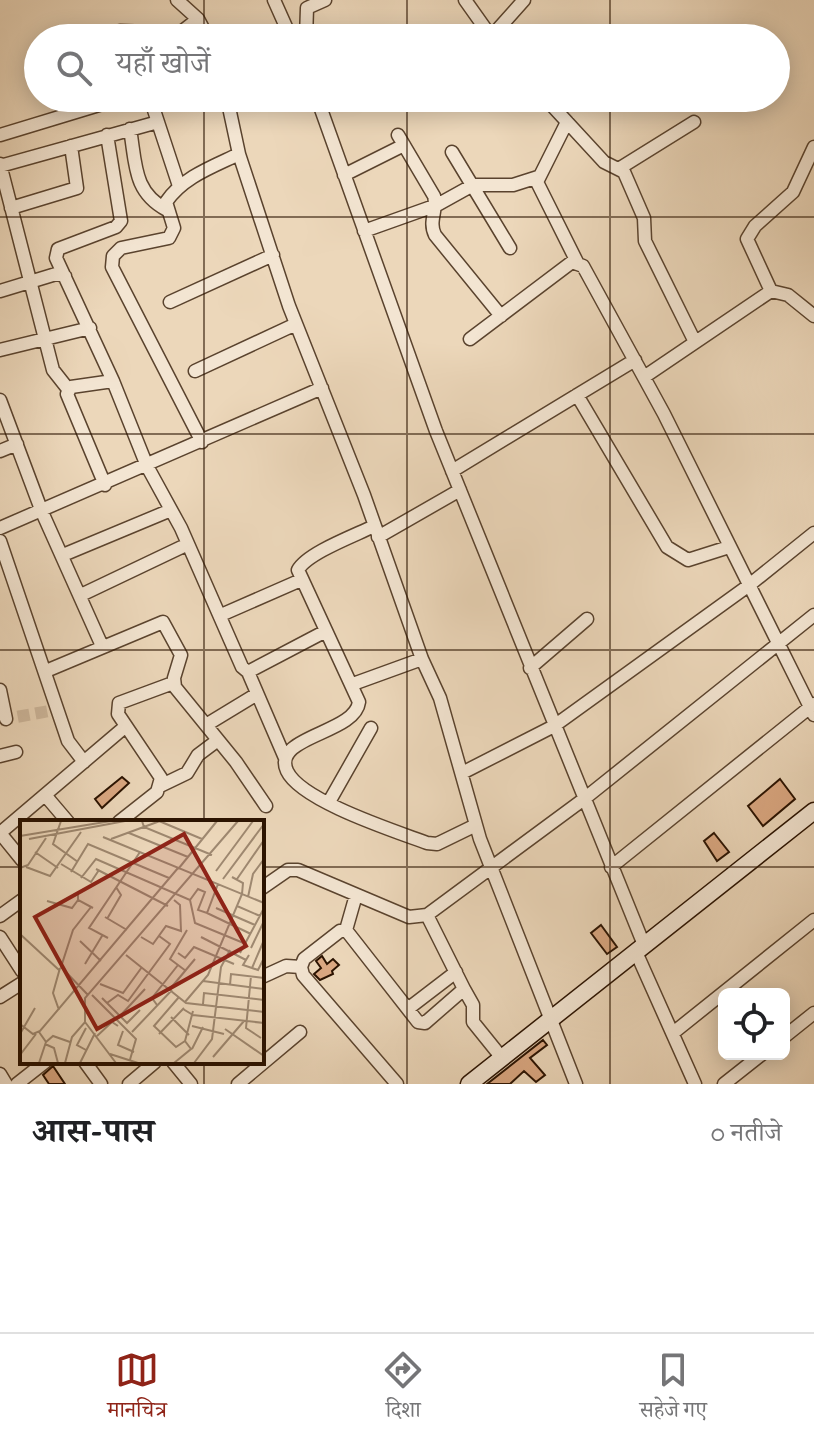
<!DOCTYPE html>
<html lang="hi">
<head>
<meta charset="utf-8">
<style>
  :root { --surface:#fff; --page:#f2f2f2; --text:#202124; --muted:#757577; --line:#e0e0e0; --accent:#8f2418 }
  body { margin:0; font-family:"IM FELL Great Primer","Noto Serif Devanagari",serif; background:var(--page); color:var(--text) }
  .controls { position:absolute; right:24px; bottom:24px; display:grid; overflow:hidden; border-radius:12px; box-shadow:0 4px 20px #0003 }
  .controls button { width:72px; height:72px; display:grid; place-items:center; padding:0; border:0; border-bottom:2px solid var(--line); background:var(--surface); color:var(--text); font:40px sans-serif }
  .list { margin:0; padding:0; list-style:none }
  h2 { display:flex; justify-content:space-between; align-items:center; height:104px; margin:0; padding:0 32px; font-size:34px }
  h2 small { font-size:26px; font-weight:400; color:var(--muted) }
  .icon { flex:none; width:44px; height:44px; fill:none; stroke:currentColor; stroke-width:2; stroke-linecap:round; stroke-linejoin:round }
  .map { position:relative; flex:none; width:814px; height:1084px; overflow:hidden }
  .search { position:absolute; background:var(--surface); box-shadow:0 4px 20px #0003; left:24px; right:24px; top:24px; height:88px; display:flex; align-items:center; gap:20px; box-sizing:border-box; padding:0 28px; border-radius:44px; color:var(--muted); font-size:30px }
  .sheet { height:248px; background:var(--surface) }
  nav { display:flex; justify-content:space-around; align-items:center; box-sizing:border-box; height:112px; border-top:2px solid var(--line); background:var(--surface); font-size:22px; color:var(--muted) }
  nav a { display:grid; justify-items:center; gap:4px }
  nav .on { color:var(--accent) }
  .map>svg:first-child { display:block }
  .building { fill:#dba882; stroke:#2a1200; stroke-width:2 }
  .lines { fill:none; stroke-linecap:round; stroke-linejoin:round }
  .street-tunnel { stroke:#cfb99e; stroke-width:12; stroke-dasharray:12 6; stroke-linecap:butt }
  .street-casing { stroke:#5a432e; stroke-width:15 }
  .secondary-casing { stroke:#2a1200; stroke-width:19 }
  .street { stroke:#f3e5d2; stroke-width:12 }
  .secondary { stroke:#f3e5d2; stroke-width:16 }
  .grid { fill:none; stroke:#2a1200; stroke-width:2; stroke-opacity:0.55 }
  .inset-road { fill:none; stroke:#9e8870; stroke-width:2 }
  .view { fill:#8f2418; fill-opacity:0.15; stroke:#8f2418; stroke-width:4 }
  .inset-edge { fill:none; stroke:#2a1200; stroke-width:4 }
</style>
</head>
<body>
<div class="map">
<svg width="814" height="1084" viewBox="0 0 814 1084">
  <rect width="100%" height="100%" fill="#ecd7ba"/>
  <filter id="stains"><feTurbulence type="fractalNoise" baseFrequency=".0025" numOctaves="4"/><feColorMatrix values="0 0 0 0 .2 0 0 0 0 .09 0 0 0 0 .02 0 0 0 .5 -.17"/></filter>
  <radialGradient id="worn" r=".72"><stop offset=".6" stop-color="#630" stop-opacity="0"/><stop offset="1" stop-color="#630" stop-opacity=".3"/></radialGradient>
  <path class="building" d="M 122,777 L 129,783 L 102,808 L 95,799 Z
    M 780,779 L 795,799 L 763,826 L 748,806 Z
    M 714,833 L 729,852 L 717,861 L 704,841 Z
    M 601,925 L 617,947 L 607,954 L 591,933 Z
    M 322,956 L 327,964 L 333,959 L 339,965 L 332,971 L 333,974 L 320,980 L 314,974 L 321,968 L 316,961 Z
    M 543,1040 L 547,1045 L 530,1058 L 545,1075 L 536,1082 L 524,1071 L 510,1084 L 487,1084 Z
    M 53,1066 L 65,1084 L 49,1084 L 43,1075 Z"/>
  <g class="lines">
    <path class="street-tunnel" d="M 0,720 L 60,709"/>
    <defs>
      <path id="street" d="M 177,0 L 198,19 L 208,38
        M 274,0 L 291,38
        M 465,0 L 492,38
        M 120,31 L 180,33 L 198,19
        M 491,37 L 524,0
        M 306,38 L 307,8 L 325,0
        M 150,98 L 179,186
        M 227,98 L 239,154 L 289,306 L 364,495 L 422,659 L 440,698 L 480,839 L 576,1084
        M 317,98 L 436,431 L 644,945
        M 545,98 L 604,162 L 624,172 L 644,218 L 645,241 L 695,342
        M 567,122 L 537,182 L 577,262
        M 130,129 C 136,164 133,192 167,210
        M 0,135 L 122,98
        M 107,135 L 121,221 L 116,227 L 58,249 L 56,258 L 113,381 L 147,466 L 181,528 L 242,667 L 248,672 L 324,632
        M 398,135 L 434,196 C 438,210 428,221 435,235 L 501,316
        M 452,152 L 510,248
        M 0,164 L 53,370 L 68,389
        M 0,166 L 158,122
        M 620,168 L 694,122
        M 344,175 L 404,145
        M 11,208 L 77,188 L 71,146
        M 364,231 L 437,205 L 473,185 L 513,185 L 538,177
        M 0,291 L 56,274 L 65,276
        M 771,291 L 747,239 L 755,226 L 793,192 L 814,147
        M 170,302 L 273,255
        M 470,339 L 572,262 L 583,266 L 664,414 L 814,715
        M 0,350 L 90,328
        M 195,371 L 296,324
        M 644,377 L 771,291 L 788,295 L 814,316
        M 577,395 L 667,547 L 688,560 L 729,547
        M 0,400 L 42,512 L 102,646
        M 202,442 L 112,267 L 113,256 L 121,248 L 169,238 L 174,228 L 166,202 C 183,177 212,167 239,154
        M 0,451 L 17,444
        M 452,471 L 635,360
        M 105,485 L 67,394 L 71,387 L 113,381
        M 374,526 C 356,535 307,553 298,570 L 359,702 C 355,734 271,736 287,771 C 301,801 395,831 427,843 L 437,844 L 476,825
        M 0,528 L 322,388
        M 378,537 L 460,490
        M 0,541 L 68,741 L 84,762
        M 63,555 L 171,510
        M 81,595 L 188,544
        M 221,615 L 301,580
        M 530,668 L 587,619
        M 46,671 L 163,622 L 181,655 L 174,678 L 175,687 L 236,762 L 266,806
        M 248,672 L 285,758
        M 353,684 L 422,659
        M 0,690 L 6,719
        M 206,725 L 257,694
        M 0,756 L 16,752
        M 462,773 L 554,726 L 748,586 L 814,533
        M 160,786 L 187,773 L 198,755 L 218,740
        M 45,795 L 68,822
        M 329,802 L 371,728
        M 119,822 L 157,792 L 161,778 L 118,714 L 119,703 L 173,683
        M 0,833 L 126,726
        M 0,833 L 22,860
        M 611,867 L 814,704
        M 262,888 L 288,870 L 298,870 L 409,917 L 427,915 L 584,799 L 814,615
        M 0,916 L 22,900
        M 346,930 L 356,895
        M 0,937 L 22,971
        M 636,952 L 695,1084
        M 262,977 L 286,966 L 301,967
        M 464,989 L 473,1005 L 473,1022 L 502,1058
        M 0,997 L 22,983
        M 409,1008 L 456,972
        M 673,1033 L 814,920
        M 784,1037 L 814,1013
        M 85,1062 L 101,1084
        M 173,1062 L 191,1084
        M 0,1074 L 6,1084
        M 17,1084 L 45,1062
        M 129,1084 L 155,1062
        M 238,1084 L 300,1032
        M 397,1084 L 303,975 L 301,967 L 304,959 L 340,931 L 346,930 L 418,1022 L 425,1023 L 464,989 L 427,915
        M 724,1084 L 762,1054"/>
      <path id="secondary" d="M 469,1084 L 814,811"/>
    </defs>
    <use href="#street" class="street-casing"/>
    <use href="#secondary" class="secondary-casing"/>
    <use href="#street" class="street"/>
    <use href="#secondary" class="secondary"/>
  </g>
  <path class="grid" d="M 204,0 L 204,38M 407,0 L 407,38M 610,0 L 610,38M 204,98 L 204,822M 407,98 L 407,1084M 610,98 L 610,1084M 0,217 L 814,217M 0,434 L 814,434M 0,650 L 814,650M 0,867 L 22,867M 262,867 L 814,867M 204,1062 L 204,1084"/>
  <g transform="translate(20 820)">
    <rect width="244" height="244" fill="#ecd7ba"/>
    <path class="inset-road" d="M 41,1 L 33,24 L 58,42M 122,1 L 124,7 L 192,35M 139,1 L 182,19M 109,13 L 168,37M 0,16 L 91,1M 83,17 L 244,83M 9,19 L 105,1M 91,19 L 140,1M 15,32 L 38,48M 41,44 L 71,62 L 79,50M 6,47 L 30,56 L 61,12M 0,48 L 8,45 L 26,18M 159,48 L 197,1M 76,49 L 148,86M 196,51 L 233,1M 51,52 L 68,24 L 149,58M 61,58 L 76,39 L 170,80 L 175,103 L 226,124M 203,59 L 244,4M 217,59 L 244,20M 58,72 L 58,80 L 73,88M 228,77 L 233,54 L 244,39M 170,80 L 178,69 L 185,72 L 178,90 L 187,93 L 198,64M 27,81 L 52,88 L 58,80M 217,86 L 240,96M 196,88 L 235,105M 187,93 L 231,114M 85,97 L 107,110M 87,99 L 101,75 L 96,67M 0,114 L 39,150M 121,117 L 133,124 L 146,106 L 161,111 L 160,85 L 154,80M 181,117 L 226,140M 88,118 L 69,108 L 120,32M 60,121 L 81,141M 231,128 L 244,101M 158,133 L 165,138 L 174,127 L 214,144M 220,133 L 244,88M 106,135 L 166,183 L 244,192M 229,135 L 223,145 L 238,150 L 244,138M 65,144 L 82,116M 232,148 L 244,120M 166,151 L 150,139 L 167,110M 231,156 L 226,208 L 241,218M 183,161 L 244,169M 80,164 L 103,173 L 122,147M 210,165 L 211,154 L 244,158M 150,169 L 175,139M 68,175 L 41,147 L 53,110 L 71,87M 72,175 L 116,219 L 109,243M 159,177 L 134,206 L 156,227 L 165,221M 82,178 L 107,203 L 120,190M 165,182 L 188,155 L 222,74 L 223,63 L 212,57M 87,183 L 98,175 L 108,181 L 150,124 L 139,116M 183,184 L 184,173 L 244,180M 137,185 L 132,178 L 158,145M 163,189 L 173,195 L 244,203M 39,190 L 33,173 L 40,148M 99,197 L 125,169M 151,197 L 169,215M 65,202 L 65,178 L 218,1M 0,204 L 13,214 L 20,211 L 158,48M 172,206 L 204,214M 66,208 L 57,225 L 66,230M 205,209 L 244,236M 103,211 L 98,225 L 114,232M 112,212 L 152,170M 0,214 L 15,188M 139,214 L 164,188M 77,216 L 92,202 L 98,206M 26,222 L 33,216 L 50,222M 25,224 L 34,228 L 38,243M 172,229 L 183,207M 90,234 L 118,243M 0,235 L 16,214M 193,237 L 224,201M 19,243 L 26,222 L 19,212M 45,243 L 52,217 L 65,202 L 96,243M 60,243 L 75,213M 154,243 L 171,229 L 165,221 L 173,191M 174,243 L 192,219 L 201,147 L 210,130"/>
    <path class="view" d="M 164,14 L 226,126 L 77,209 L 15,97 Z"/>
    <rect width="244" height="244" class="inset-edge"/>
  </g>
  <rect width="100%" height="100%" filter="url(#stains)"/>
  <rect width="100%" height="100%" fill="url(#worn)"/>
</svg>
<div class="controls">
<button><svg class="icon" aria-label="locate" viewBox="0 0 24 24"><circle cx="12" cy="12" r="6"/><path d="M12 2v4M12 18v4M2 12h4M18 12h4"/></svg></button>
</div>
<div class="search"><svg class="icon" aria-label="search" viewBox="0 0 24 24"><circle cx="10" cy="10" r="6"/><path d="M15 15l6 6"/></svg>यहाँ खोजें</div>
</div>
<section class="sheet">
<h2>आस-पास<small>0 नतीजे</small></h2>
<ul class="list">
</ul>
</section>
<nav>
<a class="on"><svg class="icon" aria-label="map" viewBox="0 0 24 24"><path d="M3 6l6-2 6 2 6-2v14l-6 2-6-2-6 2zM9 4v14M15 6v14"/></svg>मानचित्र</a>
<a><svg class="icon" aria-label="directions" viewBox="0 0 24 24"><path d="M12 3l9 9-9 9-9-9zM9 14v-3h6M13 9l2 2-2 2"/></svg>दिशा</a>
<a><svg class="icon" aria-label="saved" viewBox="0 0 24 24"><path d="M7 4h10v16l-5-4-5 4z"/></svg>सहेजे गए</a>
</nav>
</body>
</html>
